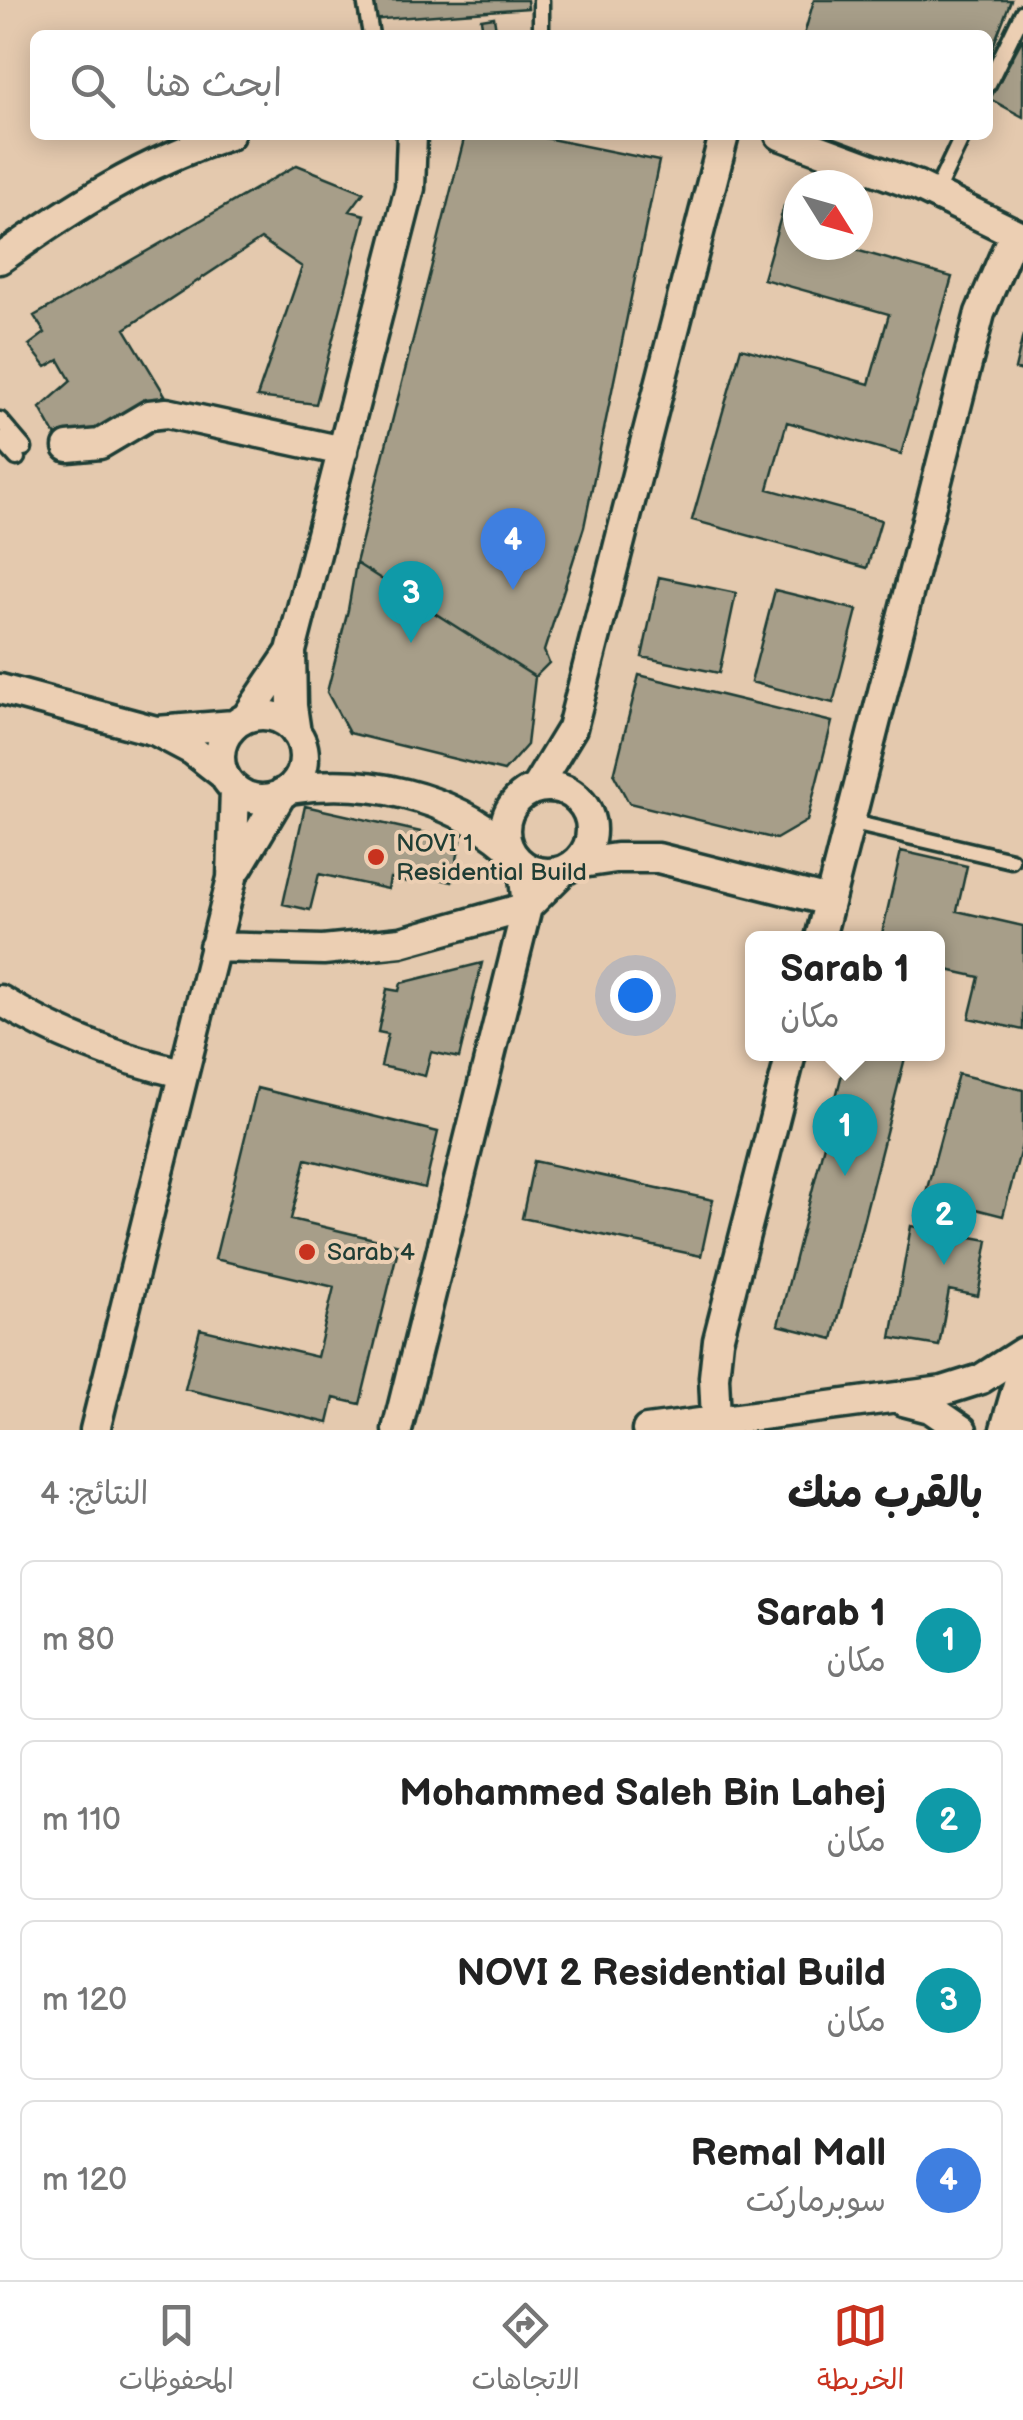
<!DOCTYPE html>
<html lang="ar">
<head>
<meta charset="utf-8">
<style>
  :root { --surface:#fff; --page:#f2f2f2; --text:#222; --muted:#767676; --line:#e0e0e0; --accent:#c8321e }
  body { margin:0; font-family:"Balsamiq Sans","Playpen Sans Arabic",sans-serif; background:var(--page); color:var(--text); direction:rtl }
  .compass { position:absolute; left:783px; top:170px; width:90px; height:90px; border-radius:50%; background:var(--surface); box-shadow:0 5px 25px #0003; rotate:127deg }
  .you { position:absolute; left:635px; top:995px; width:35px; height:35px; margin:-25px; border:8px solid #fff; border-radius:50%; background:#1a73e8; box-shadow:0 0 0 15px #1a73e833 }
  .badge { display:grid; place-items:center; width:65px; height:65px; border-radius:50%; background:var(--accent); color:#fff; font-size:32px; font-weight:700 }
  .pin { position:absolute; translate:-50% -82px; filter:drop-shadow(0 2px 5px #0008) }
  .pin::after { content:''; position:absolute; top:52px; width:35px; height:30px; background:inherit; clip-path:polygon(0 0,100% 0,50% 100%) }
  .popup { position:absolute; left:745px; top:931px; width:200px; height:130px; box-sizing:border-box; display:grid; place-content:center; border-radius:15px; background:var(--surface); filter:drop-shadow(0 2px 8px #0005); font-size:32px; white-space:nowrap; color:var(--muted) }
  .popup b { font-size:38px; color:var(--text) }
  .popup::after { content:''; position:absolute; left:50%; top:100%; margin-left:-20px; border:20px solid transparent; border-top-color:var(--surface) }
  .list { margin:0; padding:0; list-style:none }
  h2 { display:flex; justify-content:space-between; align-items:center; height:130px; margin:0; padding:0 40px; font-size:42px }
  h2 small { font-size:32px; font-weight:400; color:var(--muted) }
  .list li { display:grid; grid-template-columns:65px 1fr auto; gap:30px; align-items:center; box-sizing:border-box; height:160px; margin:0 20px 20px; padding:0 20px; border:2px solid var(--line); border-radius:15px }
  .list b { display:block; font-size:38px; white-space:nowrap }
  .list p { margin:0; font-size:32px; white-space:nowrap; color:var(--muted) }
  .list em { font-size:32px; font-style:normal; color:var(--muted) }
  .icon { flex:none; width:55px; height:55px; fill:none; stroke:currentColor; stroke-width:2; stroke-linecap:round; stroke-linejoin:round }
  .map { position:relative; flex:none; width:1023px; height:1430px; overflow:hidden; direction:ltr }
  .search { position:absolute; background:var(--surface); box-shadow:0 5px 25px #0003; left:30px; right:30px; top:30px; height:110px; display:flex; align-items:center; gap:25px; box-sizing:border-box; padding:0 35px; border-radius:15px; color:var(--muted); font-size:38px }
  .sheet { height:850px; background:var(--surface) }
  nav { display:flex; justify-content:space-around; align-items:center; box-sizing:border-box; height:140px; border-top:2px solid var(--line); background:var(--surface); font-size:28px; color:var(--muted) }
  nav a { display:grid; justify-items:center; gap:5px }
  nav .on { color:var(--accent) }
  .map>svg:first-child { display:block }
  .building { fill:#a79e89; stroke:#1f3d34; stroke-width:2.5 }
  .lines { fill:none; stroke-linecap:round; stroke-linejoin:round }
  .lane-casing { stroke:#1f3d34; stroke-width:21 }
  .street-casing { stroke:#1f3d34; stroke-width:35 }
  .secondary-casing { stroke:#1f3d34; stroke-width:45 }
  .lane { stroke:#eccfb3; stroke-width:14 }
  .street { stroke:#eccfb3; stroke-width:28 }
  .secondary { stroke:#eccfb3; stroke-width:38 }
  .poi-dot { fill:#c8321e; stroke:#eccfb3; stroke-width:4 }
  .labels { text-anchor:middle; dominant-baseline:central; stroke-width:8; stroke-linejoin:round; paint-order:stroke }
  .poi-label { font-size:25px; fill:#1f3d34; stroke:#eccfb3; text-anchor:start }
</style>
</head>
<body>
<div class="map">
<svg width="1023" height="1430" viewBox="0 0 1023 1430">
  <rect width="100%" height="100%" fill="#e4c9ae"/>
  <filter id="ink" filterUnits="userSpaceOnUse"><feTurbulence type="fractalNoise" baseFrequency=".01" numOctaves="2"/><feDisplacementMap in="SourceGraphic" scale="20" xChannelSelector="R" yChannelSelector="G"/><feConvolveMatrix kernelMatrix="1 2 1 2 8 2 1 2 1" color-interpolation-filters="sRGB"/></filter>
  <g filter="url(#ink)">
    <path class="building" d="M 368,0 L 527,0 L 528,8 L 370,20 Z
      M 814,0 L 1011,0 L 988,59 L 988,35 L 804,35 Z
      M 494,17 L 496,30 L 483,32 L 481,19 Z
      M 1023,38 L 1023,117 L 990,99 Z
      M 465,135 L 531,135 L 659,161 L 584,527 L 544,651 L 549,663 L 535,677 L 356,563 Z
      M 297,165 L 364,192 L 350,211 L 365,215 L 316,404 L 257,397 L 302,267 L 261,239 L 125,329 L 165,395 L 63,449 L 40,408 L 71,381 L 59,360 L 46,367 L 29,345 L 45,333 L 34,316 Z
      M 784,206 L 798,210 L 798,245 L 838,245 L 952,277 L 901,454 L 787,422 L 768,489 L 881,520 L 867,568 L 692,520 L 741,348 L 869,384 L 889,314 L 763,279 Z
      M 1023,335 L 1023,371 L 1015,369 Z
      M 356,563 L 535,677 L 527,745 L 504,771 L 349,733 L 327,692 L 348,610 Z
      M 659,577 L 736,593 L 719,673 L 642,657 Z
      M 775,590 L 857,610 L 833,703 L 751,682 Z
      M 639,675 L 832,722 L 807,821 L 776,839 L 629,803 L 614,775 Z
      M 305,806 L 461,841 L 452,882 L 410,872 L 408,882 L 390,878 L 388,889 L 319,874 L 310,910 L 283,904 Z
      M 901,851 L 967,866 L 957,911 L 1023,926 L 1023,1030 L 969,1018 L 979,977 L 938,968 L 938,938 L 881,938 Z
      M 482,963 L 459,1058 L 431,1052 L 425,1076 L 381,1066 L 388,1034 L 378,1032 L 387,989 L 399,991 L 401,983 Z
      M 847,1054 L 906,1054 L 833,1339 L 778,1325 Z
      M 958,1074 L 1023,1090 L 1023,1141 L 1003,1216 L 925,1196 Z
      M 257,1088 L 438,1132 L 425,1188 L 306,1159 L 291,1219 L 399,1245 L 360,1404 L 334,1398 L 328,1423 L 185,1389 L 200,1329 L 317,1357 L 334,1287 L 215,1259 Z
      M 534,1161 L 713,1200 L 701,1256 L 522,1218 Z
      M 911,1226 L 988,1240 L 978,1296 L 949,1290 L 939,1346 L 891,1338 Z"/>
    <g class="lines">
      <defs>
        <path id="lane" d="M 365,0 L 371,35
          M 541,35 L 541,0
          M 988,84 L 1023,12
          M 935,194 L 963,135
          M 0,420 L 24,448
          M 0,439 L 17,458
          M 849,822 L 1011,860"/>
        <path id="street" d="M 780,135 L 918,186 L 1023,237
          M 0,259 C 71,208 145,161 229,135
          M 68,447 L 100,444 L 149,415 L 167,413 L 343,451
          M 0,689 L 156,731 L 192,750 L 224,775
          M220 757a42 42 0 1 1 84 0a42 42 0 1 1-84 0Z
          M 246,718 L 290,653
          M 157,731 L 234,725
          M 296,733 L 292,706 L 291,651 L 410,188 L 412,135
          M505 830a43 43 0 1 1 86 0a43 43 0 1 1-86 0Z
          M 289,789 C 366,777 448,795 508,846
          M 535,789 L 572,728 L 724,135
          M 575,864 L 616,858 L 658,858 L 829,901
          M 238,867 L 282,793
          M 820,938 L 980,313 L 1014,233
          M 214,947 L 323,950 L 401,942 L 527,907 L 562,872
          M 0,1000 C 58,1036 116,1058 182,1073
          M 903,1401 L 930,1408 L 962,1430
          M 716,1419 L 714,1377 L 718,1340 L 791,1054
          M 95,1430 L 232,878 L 235,789
          M 397,1430 L 527,907 L 524,877 L 519,862
          M 647,1430 L 943,1391 L 981,1379 L 1023,1352"/>
        <path id="secondary" d="M 1010,1430 L 1023,1385"/>
      </defs>
      <use href="#lane" class="lane-casing"/>
      <use href="#street" class="street-casing"/>
      <use href="#secondary" class="secondary-casing"/>
      <use href="#lane" class="lane"/>
      <use href="#street" class="street"/>
      <use href="#secondary" class="secondary"/>
    </g>
  </g>
  <g class="poi-dot">
    <circle cx="376" cy="857" r="10"/>
    <circle cx="307" cy="1252" r="10"/>
  </g>
  <g class="labels">
    <g class="poi-label">
      <text x="396" y="843">NOVI 1<tspan x="396" dy="29">Residential Build</tspan></text>
      <text x="327" y="1252">Sarab 4</text>
    </g>
  </g>
</svg>
<svg class="compass" viewBox="-18 -18 36 36"><path d="M0-13l5 13h-10z" fill="#e53935"/><path d="M0 13l5-13h-10z" fill="#767676"/></svg>
<div class="you"></div>
<div class="pin badge" style="left:845px;top:1176px;background:#0f9aa8">1</div>
<div class="popup"><b>Sarab 1</b>مكان</div>
<div class="pin badge" style="left:944px;top:1265px;background:#0f9aa8">2</div>
<div class="pin badge" style="left:411px;top:643px;background:#0f9aa8">3</div>
<div class="pin badge" style="left:513px;top:590px;background:#3f7fe0">4</div>
<div class="search"><svg class="icon" aria-label="search" viewBox="0 0 24 24"><circle cx="10" cy="10" r="6"/><path d="M15 15l6 6"/></svg>ابحث هنا</div>
</div>
<section class="sheet">
<h2>بالقرب منك<small>النتائج: 4</small></h2>
<ul class="list">
<li><span class="badge" style="background:#0f9aa8">1</span><div><b>Sarab 1</b><p>مكان</p></div><em>80 m</em></li>
<li><span class="badge" style="background:#0f9aa8">2</span><div><b>Mohammed Saleh Bin Lahej</b><p>مكان</p></div><em>110 m</em></li>
<li><span class="badge" style="background:#0f9aa8">3</span><div><b>NOVI 2 Residential Build</b><p>مكان</p></div><em>120 m</em></li>
<li><span class="badge" style="background:#3f7fe0">4</span><div><b>Remal Mall</b><p>سوبرماركت</p></div><em>120 m</em></li>
</ul>
</section>
<nav>
<a class="on"><svg class="icon" aria-label="map" viewBox="0 0 24 24"><path d="M3 6l6-2 6 2 6-2v14l-6 2-6-2-6 2zM9 4v14M15 6v14"/></svg>الخريطة</a>
<a><svg class="icon" aria-label="directions" viewBox="0 0 24 24"><path d="M12 3l9 9-9 9-9-9zM9 14v-3h6M13 9l2 2-2 2"/></svg>الاتجاهات</a>
<a><svg class="icon" aria-label="saved" viewBox="0 0 24 24"><path d="M7 4h10v16l-5-4-5 4z"/></svg>المحفوظات</a>
</nav>
</body>
</html>
